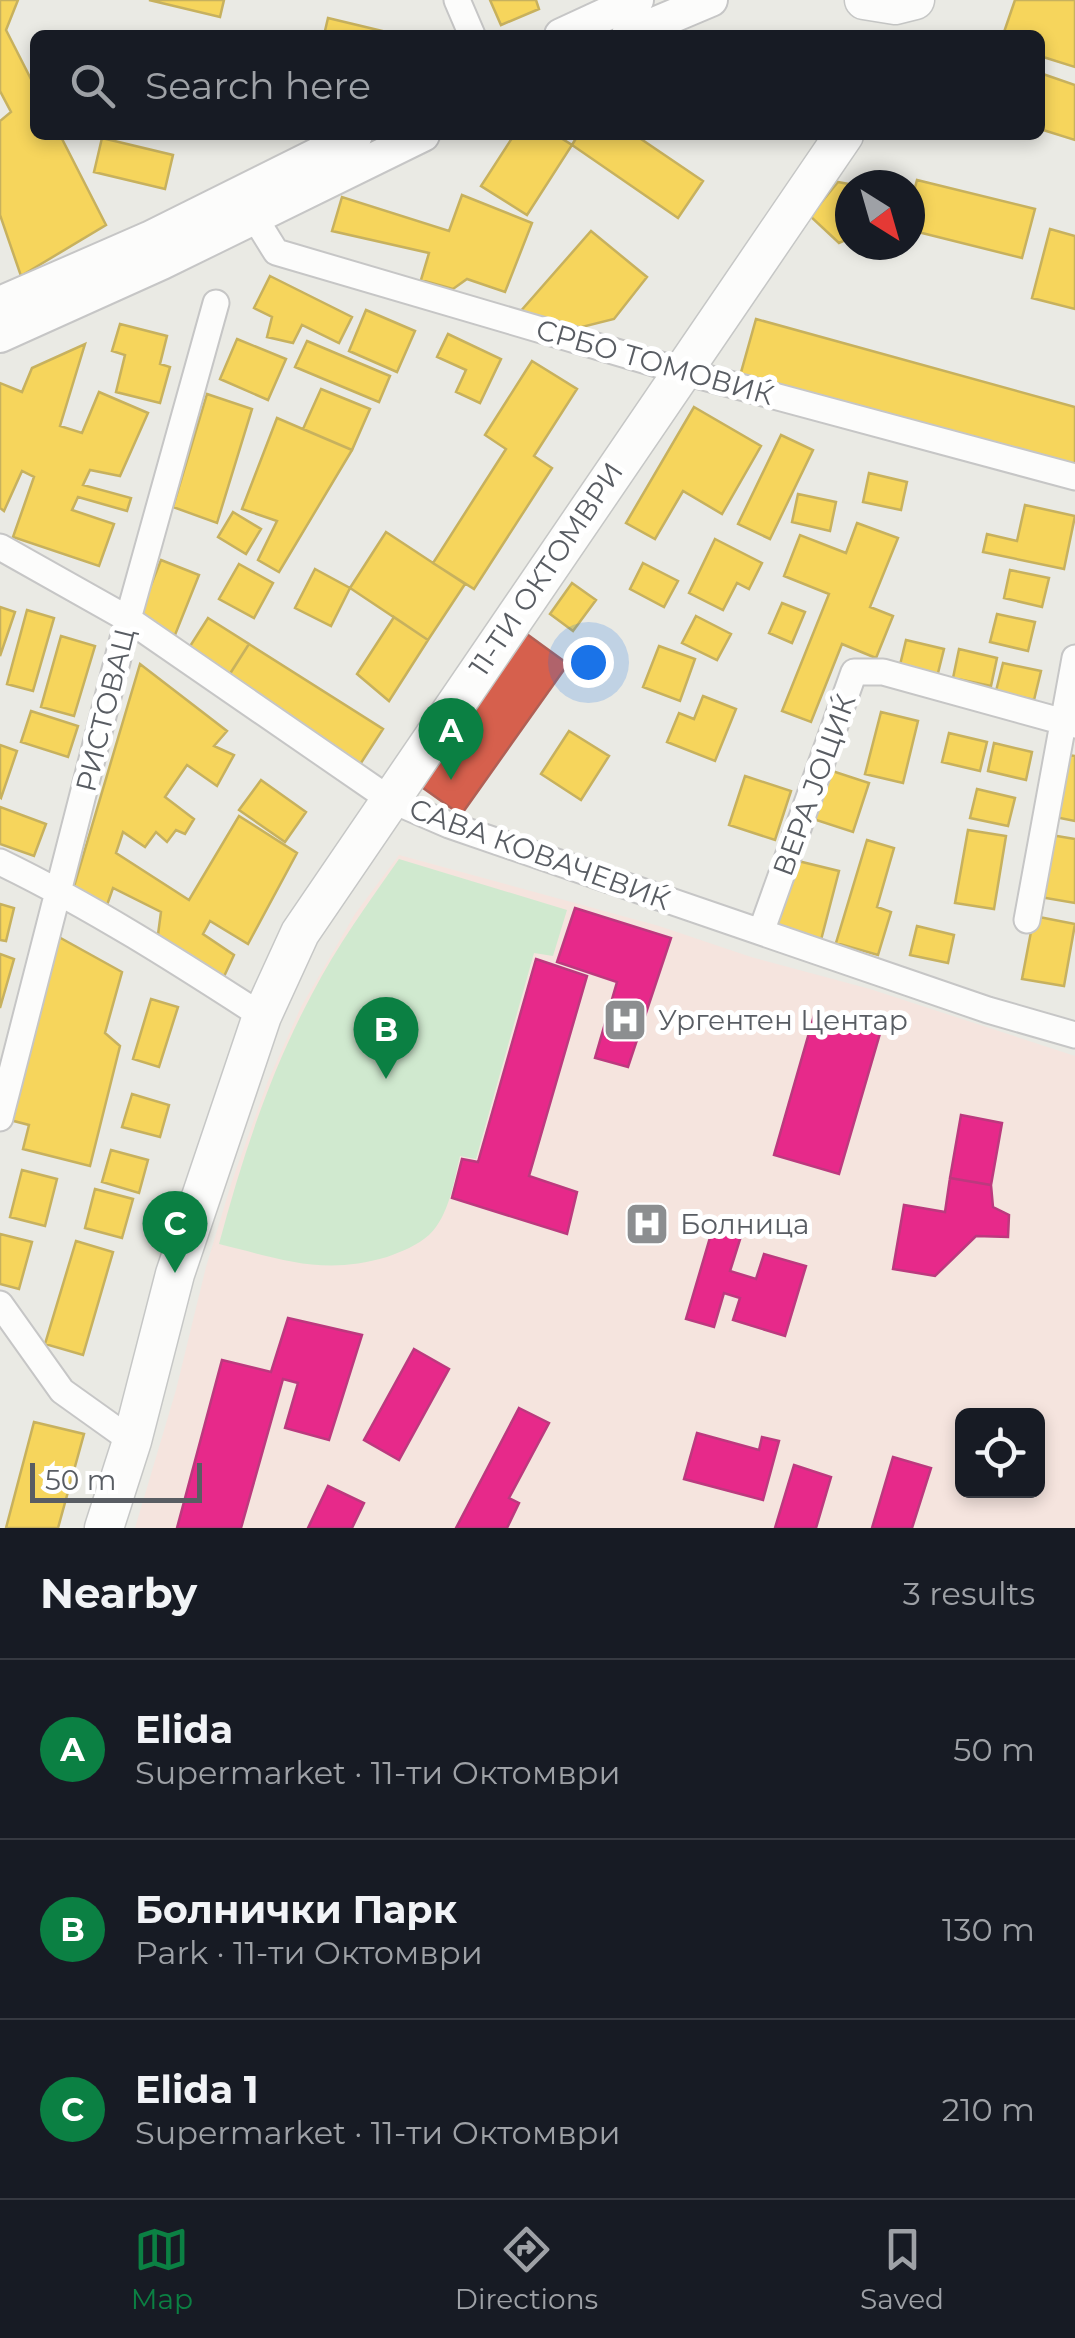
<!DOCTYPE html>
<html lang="en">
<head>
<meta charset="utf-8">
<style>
  :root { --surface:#171b24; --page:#20242c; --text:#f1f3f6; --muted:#9ea1a6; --line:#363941; --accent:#0b8043 }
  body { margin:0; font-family:Montserrat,sans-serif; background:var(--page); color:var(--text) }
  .controls { position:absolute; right:30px; bottom:30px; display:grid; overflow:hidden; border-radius:15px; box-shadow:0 5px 15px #0003 }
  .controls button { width:90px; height:90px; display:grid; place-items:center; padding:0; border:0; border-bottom:2px solid var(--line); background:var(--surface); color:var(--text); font:50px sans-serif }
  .compass { position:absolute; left:835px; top:170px; width:90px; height:90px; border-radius:50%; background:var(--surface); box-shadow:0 5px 15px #0003; rotate:143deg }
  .scale { position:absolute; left:30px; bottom:25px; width:172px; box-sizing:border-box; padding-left:10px; border:5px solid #595d63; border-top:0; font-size:28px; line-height:35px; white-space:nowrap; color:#595d63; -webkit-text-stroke:8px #fff; paint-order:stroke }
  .you { position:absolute; left:588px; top:662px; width:35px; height:35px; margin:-25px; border:8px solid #fff; border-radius:50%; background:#1a73e8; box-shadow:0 0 0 15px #1a73e833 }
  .badge { display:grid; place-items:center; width:65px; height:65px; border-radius:50%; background:var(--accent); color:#fff; font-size:32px; font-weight:700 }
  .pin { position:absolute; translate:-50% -82px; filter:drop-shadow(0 2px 5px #0008) }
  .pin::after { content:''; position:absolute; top:52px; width:35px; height:30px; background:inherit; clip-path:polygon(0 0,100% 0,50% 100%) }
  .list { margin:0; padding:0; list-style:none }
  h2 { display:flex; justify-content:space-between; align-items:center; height:130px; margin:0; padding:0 40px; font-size:42px }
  h2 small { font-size:32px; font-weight:400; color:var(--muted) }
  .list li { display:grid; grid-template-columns:65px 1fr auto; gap:30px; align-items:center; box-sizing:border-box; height:180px; padding:0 40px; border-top:2px solid var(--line) }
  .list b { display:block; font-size:38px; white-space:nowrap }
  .list p { margin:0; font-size:32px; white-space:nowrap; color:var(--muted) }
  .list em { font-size:32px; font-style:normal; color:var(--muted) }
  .icon { flex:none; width:55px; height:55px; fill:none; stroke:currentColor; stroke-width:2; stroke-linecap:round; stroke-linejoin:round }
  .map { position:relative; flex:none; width:1075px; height:1528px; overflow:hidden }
  .search { position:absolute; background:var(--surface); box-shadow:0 5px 15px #0003; left:30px; right:30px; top:30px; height:110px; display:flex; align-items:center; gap:25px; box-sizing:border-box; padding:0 35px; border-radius:15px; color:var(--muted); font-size:38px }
  .sheet { height:670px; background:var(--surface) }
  nav { display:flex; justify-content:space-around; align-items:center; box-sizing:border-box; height:140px; border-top:2px solid var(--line); background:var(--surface); font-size:28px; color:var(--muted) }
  nav a { display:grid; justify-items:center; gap:5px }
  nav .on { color:var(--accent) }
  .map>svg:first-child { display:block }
  .medical { fill:#f5e4de; fill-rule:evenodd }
  .green { fill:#d0e9cf }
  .homes { fill:#f6d55c; stroke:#c7b15e; stroke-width:2.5 }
  .shops { fill:#d6604d; stroke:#b05f54; stroke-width:2.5 }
  .health { fill:#e7298a; stroke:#bc397e; stroke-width:2.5 }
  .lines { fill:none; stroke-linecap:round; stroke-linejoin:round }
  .minor-casing { stroke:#c6c6c6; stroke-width:29 }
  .tertiary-casing { stroke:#c6c6c6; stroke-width:36 }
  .secondary-casing { stroke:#c6c7c6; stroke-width:41 }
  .minor { stroke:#fcfcfb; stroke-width:25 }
  .tertiary { stroke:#fcfcfb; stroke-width:32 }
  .secondary { stroke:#fcfcfb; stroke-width:38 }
  .labels { text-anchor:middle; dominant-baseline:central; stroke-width:10; stroke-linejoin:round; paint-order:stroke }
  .street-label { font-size:28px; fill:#595d63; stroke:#fff }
  .poi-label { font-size:28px; fill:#595d63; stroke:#fff; text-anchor:start }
</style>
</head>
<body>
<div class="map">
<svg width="1075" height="1528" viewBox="0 0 1075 1528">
  <rect width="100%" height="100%" fill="#eaeae4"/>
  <path class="medical" d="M 399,855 L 659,926 L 751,957 L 870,989 L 1075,1056 L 1075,1528 L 135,1528 L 176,1390 L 206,1267 L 232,1181 L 268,1081 L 301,1007 L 355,914 ZM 962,1416 L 1038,1416 L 1038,1490 L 962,1490 Z"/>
  <path class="green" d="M 399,859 L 567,910 L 553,956 L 534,953 L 476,1159 L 460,1156 C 454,1181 449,1216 429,1235 C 418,1245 401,1252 387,1257 C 323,1276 281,1259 219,1244 C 242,1158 270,1072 312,994 C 337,946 368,903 399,859 Z"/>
  <path class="homes" d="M 0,0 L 18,0 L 6,30 L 35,87 L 35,135 L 60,135 L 106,225 L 21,276 L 0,215 L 0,121 L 11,112 L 0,91 Z
    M 149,0 L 224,0 L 220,17 Z
    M 490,0 L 536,0 L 539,9 L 501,25 Z
    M 1015,0 L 1075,0 L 1075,67 L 1040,56 L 1040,35 L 1003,35 Z
    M 328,18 L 399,35 L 324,35 Z
    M 1040,73 L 1075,85 L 1075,140 L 1040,129 Z
    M 514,135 L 556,135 L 572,145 L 527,215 L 481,186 Z
    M 578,135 L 635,135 L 703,181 L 678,218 L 572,145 Z
    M 102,138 L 173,155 L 165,189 L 94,172 Z
    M 917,180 L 1035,209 L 1022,258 L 910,230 L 910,206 Z
    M 838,182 L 854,185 L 850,185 L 850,238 L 839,243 L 810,216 Z
    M 462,195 L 532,223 L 505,292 L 467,279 L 453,289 L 421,280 L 429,253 L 332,231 L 342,197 L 449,231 Z
    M 1050,229 L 1075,236 L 1075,309 L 1032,298 Z
    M 591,231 L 647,277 L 614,319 L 574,329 L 519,313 Z
    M 270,276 L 352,317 L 339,343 L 302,325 L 293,343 L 267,337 L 272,317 L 254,308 Z
    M 366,310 L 415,331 L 397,372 L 349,351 Z
    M 756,319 L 1075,407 L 1075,470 L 740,376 Z
    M 120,324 L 167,336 L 160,364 L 170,367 L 160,403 L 116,392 L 125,355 L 112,351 Z
    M 448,334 L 501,359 L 480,403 L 456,392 L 466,370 L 437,357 Z
    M 237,339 L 286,359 L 268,400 L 220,379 Z
    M 307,341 L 390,376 L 379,402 L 295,367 Z
    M 85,344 L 60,426 L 82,433 L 99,392 L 148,413 L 120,476 L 90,470 L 83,485 L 131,498 L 127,511 L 78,497 L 72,510 L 114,524 L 99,566 L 13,537 L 34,477 L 22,471 L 4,511 L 0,508 L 0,383 L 22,392 L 32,368 Z
    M 532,361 L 577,389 L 534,456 L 552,468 L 474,589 L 433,563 L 506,449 L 485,435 Z
    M 321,389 L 370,409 L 352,450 L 303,429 Z
    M 207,394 L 252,409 L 217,523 L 173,507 Z
    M 694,407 L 761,446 L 722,514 L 683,491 L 655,539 L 626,523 Z
    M 277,418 L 352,450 L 279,572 L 258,560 L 277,521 L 242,509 Z
    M 781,435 L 813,450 L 770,539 L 738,524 Z
    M 869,473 L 907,482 L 901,510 L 863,502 Z
    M 798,494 L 836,502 L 830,531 L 792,522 Z
    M 1025,505 L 1075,516 L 1064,569 L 983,552 L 987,534 L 1017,541 Z
    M 233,512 L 261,529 L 246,554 L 218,537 Z
    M 857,523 L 898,538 L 870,607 L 893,616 L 876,658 L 842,644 L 811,722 L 782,711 L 829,594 L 784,576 L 800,535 L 846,553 Z
    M 386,532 L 465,584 L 428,640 L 350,588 Z
    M 715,539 L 762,563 L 749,589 L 737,583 L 723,610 L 689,593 Z
    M 161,560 L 199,575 L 175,635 L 137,620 Z
    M 643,563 L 678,581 L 664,607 L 630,589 Z
    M 239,564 L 273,583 L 254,618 L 219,599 Z
    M 315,569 L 350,588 L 331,626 L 295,608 Z
    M 1010,570 L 1049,578 L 1042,607 L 1004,598 Z
    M 572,583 L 596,600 L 573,631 L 550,614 Z
    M 782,603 L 805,612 L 792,643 L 769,633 Z
    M 0,607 L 15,612 L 0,656 Z
    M 27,610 L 54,618 L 33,691 L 7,684 Z
    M 997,614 L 1035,622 L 1028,651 L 990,642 Z
    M 696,616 L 731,634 L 717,660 L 682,643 Z
    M 394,617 L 428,640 L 389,701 L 357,674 Z
    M 208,618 L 249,644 L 226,680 L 185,654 Z
    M 61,636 L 95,646 L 74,716 L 41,707 Z
    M 906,640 L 944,649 L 937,677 L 899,669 Z
    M 249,644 L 383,729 L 359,766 L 226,680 Z
    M 659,646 L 695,659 L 680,701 L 643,687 Z
    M 959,649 L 997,658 L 991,686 L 953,678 Z
    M 1003,663 L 1041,671 L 1034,700 L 996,691 Z
    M 140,664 L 227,731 L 214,746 L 234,755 L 217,786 L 187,765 L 165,797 L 194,819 L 185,834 L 176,830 L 167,842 L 156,832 L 145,847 L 123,832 L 116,853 L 189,900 L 239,816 L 297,853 L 248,944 L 210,921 L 203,934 L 234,955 L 221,983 L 157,942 L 161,912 L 113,888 L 106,908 L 73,890 Z
    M 703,696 L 736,709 L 715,761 L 667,742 L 679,713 L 694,719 Z
    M 31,711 L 78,726 L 68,757 L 21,742 Z
    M 881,712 L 918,721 L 903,783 L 865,774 Z
    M 569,731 L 609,756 L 581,800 L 541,774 Z
    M 949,733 L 987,742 L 980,771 L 942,762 Z
    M 994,743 L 1032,752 L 1026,780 L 988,771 Z
    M 0,745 L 17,751 L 1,798 L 0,797 Z
    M 1061,754 L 1075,756 L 1075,821 L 1050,816 Z
    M 823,768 L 869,783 L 853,832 L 807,817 Z
    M 745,776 L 791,791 L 775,840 L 729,825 Z
    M 261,780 L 306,812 L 285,842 L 239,810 Z
    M 977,789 L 1015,798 L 1008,826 L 970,818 Z
    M 0,807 L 46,824 L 34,856 L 0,844 Z
    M 968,830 L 1006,836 L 994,909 L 955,903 Z
    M 1051,835 L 1075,839 L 1075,903 L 1040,897 Z
    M 867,840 L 894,848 L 877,907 L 891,912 L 878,955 L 836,943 Z
    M 794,860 L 839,871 L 821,940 L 776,928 Z
    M 0,904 L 14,908 L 6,941 L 0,940 Z
    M 1034,916 L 1075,924 L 1064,986 L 1022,979 Z
    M 917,926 L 954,935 L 948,963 L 910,955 Z
    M 57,936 L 122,972 L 105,1033 L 120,1046 L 90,1166 L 23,1149 L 29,1125 L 10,1120 Z
    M 0,954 L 14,959 L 0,1008 Z
    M 151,999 L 178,1007 L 159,1067 L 133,1059 Z
    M 132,1094 L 169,1105 L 160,1137 L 122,1127 Z
    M 111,1150 L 148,1160 L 139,1193 L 102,1182 Z
    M 22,1170 L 57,1179 L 45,1226 L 10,1217 Z
    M 95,1189 L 133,1199 L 122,1238 L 85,1228 Z
    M 0,1234 L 32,1242 L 19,1289 L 0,1284 Z
    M 76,1241 L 113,1252 L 83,1355 L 45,1344 Z
    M 34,1422 L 84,1434 L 58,1528 L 6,1528 Z"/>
  <path class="shops" d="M 524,632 L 568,664 L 461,815 L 416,783 Z"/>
  <path class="health" d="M 575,908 L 671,938 L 628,1067 L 595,1058 L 617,982 L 557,962 Z
    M 536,959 L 587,976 L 529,1176 L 577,1192 L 567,1234 L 452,1198 L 462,1159 L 478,1162 Z
    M 815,1012 L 881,1030 L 839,1174 L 774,1155 Z
    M 961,1115 L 1002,1123 L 991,1185 L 950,1178 Z
    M 950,1178 L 991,1185 L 993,1207 L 1009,1215 L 1008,1237 L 976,1236 L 935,1276 L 893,1269 L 904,1205 L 945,1212 Z
    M 714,1224 L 742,1233 L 730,1271 L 756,1279 L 764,1254 L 806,1266 L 785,1336 L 733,1320 L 740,1298 L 724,1293 L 714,1327 L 686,1319 Z
    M 288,1318 L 362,1335 L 329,1440 L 285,1428 L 298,1383 L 283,1379 L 241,1528 L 177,1528 L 222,1360 L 271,1372 Z
    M 414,1349 L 449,1369 L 399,1460 L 364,1440 Z
    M 519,1408 L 549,1423 L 509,1498 L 519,1503 L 507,1528 L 456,1528 Z
    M 697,1433 L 759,1450 L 762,1437 L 779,1441 L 763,1500 L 684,1479 Z
    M 893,1457 L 931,1468 L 912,1528 L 872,1528 Z
    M 794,1465 L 831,1477 L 816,1528 L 775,1528 Z
    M 328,1486 L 364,1503 L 352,1528 L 308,1528 Z"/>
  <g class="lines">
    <defs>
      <path id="minor" d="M 457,0 L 472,35
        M 255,218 L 276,252 L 681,371 L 1075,477
        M 0,547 L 128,619 L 389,799 L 449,825 L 988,1010 L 1075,1035
        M 0,862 C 91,906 177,961 262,1016
        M 1027,920 L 1075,658
        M 761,932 L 854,672 L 883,672 L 1075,725
        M 0,1118 L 128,619 L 216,303
        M 0,1304 L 62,1391 L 132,1441"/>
      <path id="tertiary" d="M 561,35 L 637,0
        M 628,35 L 711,0
        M 0,303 L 149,238 L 356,135
        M 0,336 L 162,263 L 423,135"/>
      <path id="secondary" d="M 864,0 L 895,5 L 915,0
        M 104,1528 L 132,1441 L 175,1274 L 262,1016 L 300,933 L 844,135"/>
    </defs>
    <use href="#minor" class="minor-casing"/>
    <use href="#tertiary" class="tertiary-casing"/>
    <use href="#secondary" class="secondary-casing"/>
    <use href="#minor" class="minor"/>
    <use href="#tertiary" class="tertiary"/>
    <use href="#secondary" class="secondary"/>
  </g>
  <defs>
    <symbol id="hospital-square" viewBox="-11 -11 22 22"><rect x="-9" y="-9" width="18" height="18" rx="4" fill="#8c8e90" stroke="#fff"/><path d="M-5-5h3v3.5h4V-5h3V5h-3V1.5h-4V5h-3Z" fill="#fff"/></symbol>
  </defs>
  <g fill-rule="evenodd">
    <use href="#hospital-square" x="600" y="995" width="50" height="50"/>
    <use href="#hospital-square" x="622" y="1199" width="50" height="50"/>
  </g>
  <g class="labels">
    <g class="street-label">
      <text transform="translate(655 362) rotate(16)">СРБО ТОМОВИЌ</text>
      <text transform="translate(546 569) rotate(-56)">11-ТИ ОКТОМВРИ</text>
      <text transform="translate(105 710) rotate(-76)">РИСТОВАЦ</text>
      <text transform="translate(814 785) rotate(-70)">ВЕРА ЈОЦИЌ</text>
      <text transform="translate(540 854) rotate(20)">САВА КОВАЧЕВИЌ</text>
    </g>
    <g class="poi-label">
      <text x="658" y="1020">Ургентен Центар</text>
      <text x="680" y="1224">Болница</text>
    </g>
  </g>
</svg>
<div class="controls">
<button><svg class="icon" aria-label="locate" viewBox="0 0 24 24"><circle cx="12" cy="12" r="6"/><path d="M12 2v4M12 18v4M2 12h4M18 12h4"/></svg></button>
</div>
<svg class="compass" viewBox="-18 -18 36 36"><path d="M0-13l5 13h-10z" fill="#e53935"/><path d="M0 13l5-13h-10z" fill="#9ea1a6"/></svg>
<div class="scale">50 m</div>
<div class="you"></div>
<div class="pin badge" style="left:451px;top:780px">A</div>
<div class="pin badge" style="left:386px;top:1079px">B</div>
<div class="pin badge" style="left:175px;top:1273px">C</div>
<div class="search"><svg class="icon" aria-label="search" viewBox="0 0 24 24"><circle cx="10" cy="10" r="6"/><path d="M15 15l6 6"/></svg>Search here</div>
</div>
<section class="sheet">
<h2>Nearby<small>3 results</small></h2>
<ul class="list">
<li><span class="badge">A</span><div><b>Elida</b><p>Supermarket · 11-ти Октомври</p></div><em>50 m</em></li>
<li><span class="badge">B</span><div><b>Болнички Парк</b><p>Park · 11-ти Октомври</p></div><em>130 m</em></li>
<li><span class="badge">C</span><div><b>Elida 1</b><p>Supermarket · 11-ти Октомври</p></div><em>210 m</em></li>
</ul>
</section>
<nav>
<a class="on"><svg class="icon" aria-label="map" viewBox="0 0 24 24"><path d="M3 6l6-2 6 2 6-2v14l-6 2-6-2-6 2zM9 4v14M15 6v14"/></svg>Map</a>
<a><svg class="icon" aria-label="directions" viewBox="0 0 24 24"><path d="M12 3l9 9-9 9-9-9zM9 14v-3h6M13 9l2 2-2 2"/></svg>Directions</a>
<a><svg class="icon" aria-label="saved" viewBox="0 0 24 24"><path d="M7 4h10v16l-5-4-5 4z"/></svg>Saved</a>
</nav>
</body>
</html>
